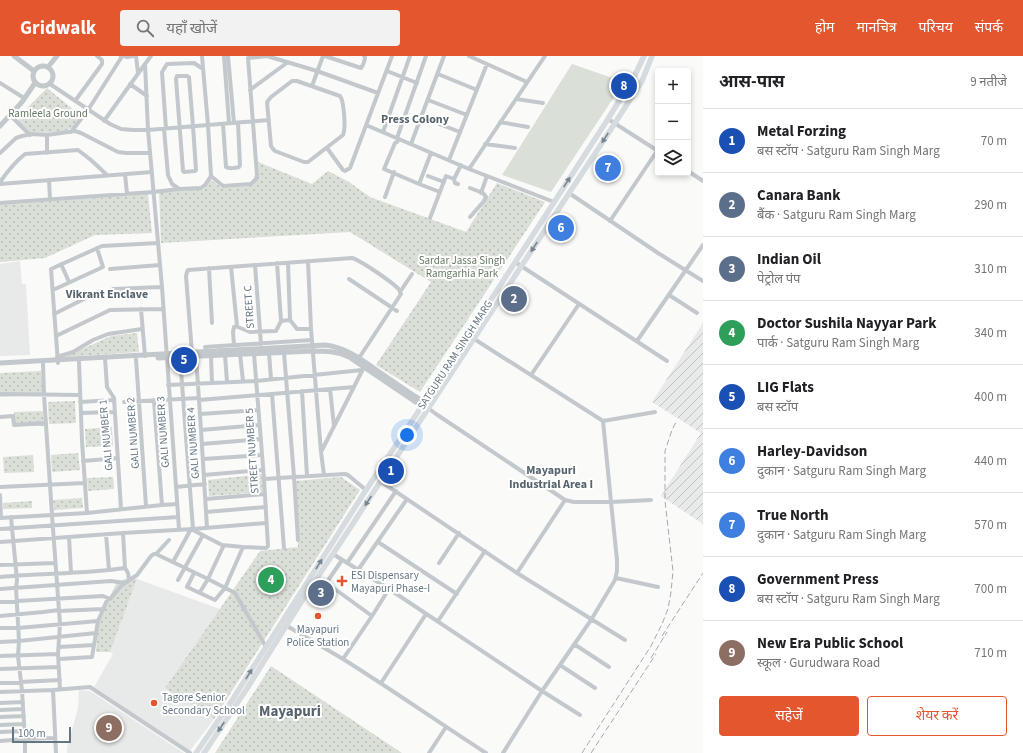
<!DOCTYPE html>
<html lang="hi">
<head>
<meta charset="utf-8">
<style>
	:root { --surface:#fff; --page:#f2f2f2; --text:#202124; --muted:#757577; --line:#e0e0e0; --accent:#e4572e }
	body { margin:0; font-family:"Source Sans 3","Noto Sans Devanagari",sans-serif; background:var(--page); color:var(--text) }
	.controls { position:absolute; right:12px; top:12px; display:grid; overflow:hidden; border-radius:4px; box-shadow:0 2px 6px #0003 }
	.controls button { width:36px; height:36px; display:grid; place-items:center; padding:0; border:0; border-bottom:1px solid var(--line); background:var(--surface); color:var(--text); font:20px sans-serif }
	.scale { position:absolute; left:12px; bottom:10px; width:59px; box-sizing:border-box; padding-left:4px; border:2px solid #657683; border-top:0; font-size:11px; line-height:14px; white-space:nowrap; color:#657683; -webkit-text-stroke:3px #fff; paint-order:stroke }
	.you { position:absolute; left:407px; top:379px; width:14px; height:14px; margin:-10px; border:3px solid #fff; border-radius:50%; background:#1a73e8; box-shadow:0 0 0 6px #1a73e833 }
	.badge { display:grid; place-items:center; width:26px; height:26px; border-radius:50%; background:var(--accent); color:#fff; font-size:13px; font-weight:700 }
	.pin { position:absolute; translate:-50% -50%; border:2px solid #fff; box-shadow:0 1px 4px #0006 }
	.list { margin:0; padding:0; list-style:none }
	h2 { display:flex; justify-content:space-between; align-items:center; height:52px; margin:0; padding:0 16px; font-size:17px }
	h2 small { font-size:13px; font-weight:400; color:var(--muted) }
	.list li { display:grid; grid-template-columns:26px 1fr auto; gap:12px; align-items:center; box-sizing:border-box; height:64px; padding:0 16px; border-top:1px solid var(--line) }
	.list b { display:block; font-size:15px; white-space:nowrap }
	.list p { margin:0; font-size:13px; white-space:nowrap; color:var(--muted) }
	.list em { font-size:13px; font-style:normal; color:var(--muted) }
	.actions { display:flex; gap:8px; padding:12px 16px }
	.actions a { flex:1; padding:9px 0; border:1px solid var(--accent); border-radius:4px; text-align:center; font-size:14px; color:var(--accent) }
	.actions .main { background:var(--accent); color:#fff }
	.icon { flex:none; width:22px; height:22px; fill:none; stroke:currentColor; stroke-width:2; stroke-linecap:round; stroke-linejoin:round }
	.map { position:relative; flex:none; width:703px; height:697px; overflow:hidden }
	header { display:flex; align-items:center; gap:24px; box-sizing:border-box; height:56px; padding:0 20px; background:var(--accent); color:#fff }
	header strong { font-size:19px }
	nav { display:flex; gap:22px; margin-inline-start:auto; font-size:14px }
	.search { width:280px; height:36px; background:var(--page); display:flex; align-items:center; gap:10px; box-sizing:border-box; padding:0 14px; border-radius:4px; color:var(--muted); font-size:15px }
	main { display:flex }
	aside { flex:1; background:var(--surface) }
	.map>svg:first-child { display:block }
</style>
</head>
<body>
<header>
<strong>Gridwalk</strong>
<div class="search"><svg class="icon" aria-label="search" viewBox="0 0 24 24"><circle cx="10" cy="10" r="6"/><path d="M15 15l6 6"/></svg>यहाँ खोजें</div>
<nav><a>होम</a><a>मानचित्र</a><a>परिचय</a><a>संपर्क</a></nav>
</header>
<main>
<div class="map">
<svg width="703" height="697" viewBox="0 0 703 697">
	<defs>
		<pattern id="industrial-furrows" width="10" height="10" patternUnits="userSpaceOnUse"><rect width="10" height="10" fill="#e8e9e9"/><path d="M-1 1l2-2M0 10L10 0M9 11l2-2" fill="none" stroke="#c0c1c2"/></pattern>
		<pattern id="park-dots" width="8" height="8" patternUnits="userSpaceOnUse"><rect width="8" height="8" fill="#dadfd7"/><path d="M2 2h.1M6 6h.1" fill="none" stroke="#b4b9b4" stroke-width="1.8" stroke-linecap="round"/></pattern>
	</defs>
	<rect width="100%" height="100%" fill="#fafaf8"/>
	<path fill="#e8e9e9" d="M20 205 22 228H26L30 299 0 300V208Z
		M137 523 220 553 165 632 214 663 190 695 94 631 113 598 110 596Z
		M79 634 90 635 184 697H67V692L78 652Z"/>
	<path fill="url(#industrial-furrows)" d="M703 267V468L661 440 701 377 652 346Z"/>
	<path fill="#dadfd7" d="M572 8 624 26 551 136 502 119Z"/>
	<path fill="url(#park-dots)" d="M47 32 80 59C79 63 78 67 75 70 66 78 39 77 27 76L18 65 30 49Z
		M258 106 312 128 328 115 349 126 370 141 466 176 497 127 545 146 420 336 376 309 431 226 350 176 161 187 159 136 204 133 210 123 222 132 251 130 259 118Z
		M148 138 152 177 95 179 45 202 0 206V149Z
		M137 277 139 296 65 301 111 280Z
		M41 315 43 339 0 341V317Z
		M75 345 76 367 49 368 48 346Z
		M43 355 44 370H15L14 356Z
		M112 371 113 390 86 391 85 373Z
		M78 397 80 414 52 416 51 399Z
		M33 399 34 416 4 417 3 401Z
		M262 418 263 436 209 440 208 424Z
		M113 421 114 433 88 435 87 422Z
		M341 421 360 434 214 663 165 632 260 495 298 491 295 425Z
		M82 442 83 452 54 454 53 444Z
		M32 445V452L3 453V447Z
		M125 523H137L110 596H96L98 564 117 526Z
		M271 610 402 697H215Z"/>
	<g fill="none" stroke-linecap="round" stroke-linejoin="round">
		<path stroke="#c3c8cc" stroke-width="4" d="M124 0 127 1 133 0
			M136 0 138 17
			M151 0 145 8 148 74 162 231 179 473
			M202 0 208 69 211 120 223 130 251 128 256 123 257 119 248 2 267 0 317 15 378 37
			M224 0 229 67
			M228 0 234 67
			M325 0 361 12C363 10 365 4 365 1L364 0
			M469 0 527 26
			M387 15 417 27
			M438 18 477 34
			M177 20H187L189 21 193 70 196 114 195 115 184 116 183 115 176 23Z
			M292 25H297L340 40C344 45 346 72 343 79L308 106H304L275 95 273 93 271 90 267 46 271 41Z
			M0 27 24 42
			M50 28 110 68 121 73 133 74H148L269 64
			M130 28 147 40
			M312 30 323 0
			M250 34 288 6
			M516 43 543 47
			M428 44 467 59
			M75 45 102 8V4L97 0
			M10 59 30 79
			M421 61 460 76
			M608 63 658 95
			M104 65 145 8
			M500 66 528 71
			M223 68 226 111C229 113 236 112 239 111L240 109 238 67
			M366 69 469 113 554 146
			M164 73 168 119 172 128 178 132
			M166 73 162 16 167 8 194 7 203 13
			M71 76 88 54 121 2V0
			M383 76 410 0
			M47 79V97
			M397 82 426 0
			M399 83 397 86 395 87 384 113 419 128 431 97
			M411 88 444 0
			M485 88 515 92
			M327 92 343 114 345 115 350 112 392 0
			M0 97 16 82 22 80 32 78 47 79 75 75 81 77 118 96 126 97H150
			M449 104 487 8
			M469 113 545 0
			M688 115 703 125
			M125 118 127 138
			M428 120 444 126
			M49 124 50 143
			M0 126C7 116 15 106 25 98L78 94 91 104 107 119
			M0 128 152 116
			M419 128 440 136
			M458 128 455 127 454 123 461 109
			M481 137 487 120
			M569 137 658 197 703 225
			M385 141 394 116
			M0 147 153 136 179 133 201 132 205 129 211 120
			M470 161 484 145 486 141 483 137 470 132
			M430 162 446 120 454 123
			M610 165 657 95
			M308 205 311 273 321 396
			M515 206 667 305
			M277 207 281 265 289 264 290 263 288 207
			M61 208 69 226
			M255 209 261 288
			M231 211 237 270
			M209 212 212 267
			M110 213 160 209
			M349 223 397 255
			M113 233 162 231
			M53 234 103 211 97 192
			M400 236 412 218
			M669 239 697 257
			M141 253 145 300
			M54 258 100 235
			M290 264 297 273H311
			M237 270 238 271 250 276 276 275 281 265
			M468 279 603 365 655 356
			M56 280 110 254 163 253
			M637 285 703 189
			M234 289 233 276 234 271 237 270
			M220 290 312 284
			M205 291 220 290V291
			M192 297 186 220 187 216 188 214 352 202C360 204 397 229 400 235 400 236 400 237 401 238L359 302
			M269 297 271 323
			M240 298 243 325
			M225 299 227 326
			M196 300 201 374 207 472
			M211 300 212 327
			M57 301 73 296 93 284 108 278 142 273
			M180 301 193 473
			M105 302 107 331 114 342 121 453
			M136 303 139 346 146 450
			M79 306 82 385 87 457
			M58 307 51 213 102 190 158 187
			M43 308 44 339 52 459 60 568 58 598 60 633
			M531 319 579 248
			M168 329 256 325 362 314
			M330 333 334 370
			M302 335 307 420
			M0 338 80 339
			M272 338 284 492
			M199 344 354 331
			M154 345 162 449
			M80 346 114 344
			M124 346 199 342
			M428 352 436 358 565 444 574 446H611L617 504V515L615 524 591 564 542 635 503 697
			M81 357 115 356
			M200 358 258 354
			M0 361 13 360 14 369 46 367
			M603 365 611 446 651 444
			M201 374 259 369
			M202 388 261 383
			M203 403 262 399
			M83 405 118 402
			M204 419 263 414
			M324 419 321 396 363 313
			M264 423 294 421 284 297
			M380 425 517 517 625 584
			M0 431 85 427
			M176 431 205 428
			M0 439 1 462
			M206 443 265 438
			M206 456 266 451
			M11 461 17 524 16 532 19 585 18 600 22 635 25 683V697
			M0 462 87 457 162 449 177 448
			M0 473 178 461
			M106 478 109 514
			M69 481 71 517
			M298 484 294 421 345 418 348 419 366 434
			M0 486 123 477 193 473 266 467
			M378 486 457 538
			M222 489 243 491
			M156 498 169 484
			M342 504 327 526 328 528 372 560
			M173 506 191 473 222 489 223 491 208 523 235 537 266 591
			M347 507 396 435
			M439 507 459 477
			M0 509 55 507
			M125 512 128 517 129 524
			M358 514 407 443
			M194 517 187 531 215 544 225 532 243 491 266 492 268 490 264 423 254 298
			M517 517 565 444
			M0 521C42 517 84 518 125 512L123 477
			M616 522 658 531
			M178 524 203 479
			M0 533 111 525 125 527
			M389 533 542 635 580 659
			M0 546 103 540 110 543 122 529 137 519 151 500 154 498H156L208 523 200 536
			M59 555 103 553
			M0 560 43 556 59 554
			M438 565 485 495
			M287 570 343 603 372 560 389 533 333 498
			M0 572H18L98 565
			M0 586 19 585 96 577
			M574 588 609 611
			M59 591 94 589
			M0 600 58 598
			M59 603 92 601 98 565 108 542
			M343 603C391 633 438 666 486 697
			M560 609 595 632
			M0 613 59 611
			M0 627 60 624
			M381 627 426 558
			M53 634 56 697
			M0 636 53 634 90 631 190 697
			M0 647 23 646
			M0 654 23 653
			M0 661 24 660
			M0 669 24 668
			M0 676 25 675
			M0 685 25 683 55 682
			M429 697 446 671"/>
		<path stroke="#c3c8cc" stroke-width="5" d="M14 0 34 15
			M33 20a10 10 0 1 1 20 0a10 10 0 1 1-20 0Z
			M48 11 57 0
			M0 70 22 46 35 27
			M158 302 313 295C326 295 337 295 349 301L414 345 425 351
			M0 307 325 289C344 291 360 302 375 313 393 325 410 338 428 348"/>
		<path stroke="#d6dbdf" stroke-width="5.5" d="M196 697 231 646 366 434 422 350 608 63 635 19 644 0
			M204 697 246 634 303 543 333 498 615 67 642 25 652 0"/>
		<path stroke="#a2aab0" stroke-width="1" stroke-dasharray="6 3" stroke-linecap="butt" d="M662 580 703 517
			M651 602 667 576
			M582 697 651 590 662 568 668 553 671 536 673 515 665 445V395L672 374 677 364
			M591 697 656 598"/>
	</g>
	<defs><path id="oneway-solid" d="M-6-.8H1V-3.2L6.5 0L1 3.2V.8H-6Z"/></defs>
	<g fill="#768591">
		<use href="#oneway-solid" transform="translate(605 82) rotate(123)"/>
		<use href="#oneway-solid" transform="translate(567 126) rotate(-57)"/>
		<use href="#oneway-solid" transform="translate(534 191) rotate(123)"/>
		<use href="#oneway-solid" transform="translate(368 445) rotate(123)"/>
		<use href="#oneway-solid" transform="translate(319 508) rotate(-58)"/>
		<use href="#oneway-solid" transform="translate(249 618) rotate(-58)"/>
		<use href="#oneway-solid" transform="translate(221 671) rotate(124)"/>
	</g>
	<g fill="#e4572e" stroke="#fff" stroke-width="1.5">
		<path d="M340 519h4v4h4v4h-4v4h-4v-4h-4v-4h4z"/>
		<circle cx="318" cy="560" r="4"/>
		<circle cx="154" cy="647" r="4"/>
	</g>
	<g text-anchor="middle" dominant-baseline="central" stroke-width="4" stroke-linejoin="round" paint-order="stroke">
		<g font-size="11" fill="#687a64" stroke="#fff">
			<text x="48" y="57">Ramleela Ground</text>
			<text x="462" y="204">Sardar Jassa Singh<tspan x="462" dy="13">Ramgarhia Park</tspan></text>
		</g>
		<g font-size="11" fill="#657683" stroke="#fff">
			<text transform="translate(249 251) rotate(-94)">STREET C</text>
			<text transform="translate(455 299) rotate(-57)">SATGURU RAM SINGH MARG</text>
			<text transform="translate(163 376) rotate(-94)">GALI NUMBER 3</text>
			<text transform="translate(133 377) rotate(-94)">GALI NUMBER 2</text>
			<text transform="translate(106 379) rotate(-95)">GALI NUMBER 1</text>
			<text transform="translate(193 387) rotate(-94)">GALI NUMBER 4</text>
			<text transform="translate(252 395) rotate(-94)">STREET NUMBER 5</text>
		</g>
		<g font-size="11" fill="#657683" stroke="#fff" text-anchor="start">
			<text x="351" y="519">ESI Dispensary<tspan x="351" dy="13">Mayapuri Phase-I</tspan></text>
			<text x="318" y="573" text-anchor="middle">Mayapuri<tspan x="318" dy="13">Police Station</tspan></text>
			<text x="162" y="641">Tagore Senior<tspan x="162" dy="13">Secondary School</tspan></text>
		</g>
		<g font-size="12" font-weight="bold" fill="#57646e" stroke="#fff">
			<text x="415" y="63">Press Colony</text>
			<text x="107" y="238">Vikrant Enclave</text>
			<text x="551" y="414">Mayapuri<tspan x="551" dy="14">Industrial Area I</tspan></text>
		</g>
		<g font-size="15" font-weight="bold" fill="#57646e" stroke="#fff">
			<text x="290" y="655">Mayapuri</text>
		</g>
	</g>
</svg>
<div class="controls">
<button>+</button>
<button>−</button>
<button><svg class="icon" aria-label="layers" viewBox="0 0 24 24"><path d="M12 4l9 5-9 5-9-5zM3 14l9 5 9-5"/></svg></button>
</div>
<div class="scale">100 m</div>
<div class="you"></div>
<div class="pin badge" style="left:391px;top:415px;background:#1a4fb4">1</div>
<div class="pin badge" style="left:514px;top:243px;background:#5c6f8a">2</div>
<div class="pin badge" style="left:321px;top:537px;background:#5c6f8a">3</div>
<div class="pin badge" style="left:271px;top:524px;background:#2e9e5b">4</div>
<div class="pin badge" style="left:184px;top:304px;background:#1a4fb4">5</div>
<div class="pin badge" style="left:561px;top:172px;background:#3f7fe0">6</div>
<div class="pin badge" style="left:608px;top:112px;background:#3f7fe0">7</div>
<div class="pin badge" style="left:624px;top:30px;background:#1a4fb4">8</div>
<div class="pin badge" style="left:109px;top:672px;background:#8d6e63">9</div>
</div>
<aside>
<h2>आस-पास<small>9 नतीजे</small></h2>
<ul class="list">
<li><span class="badge" style="background:#1a4fb4">1</span><div><b>Metal Forzing</b><p>बस स्टॉप · Satguru Ram Singh Marg</p></div><em>70 m</em></li>
<li><span class="badge" style="background:#5c6f8a">2</span><div><b>Canara Bank</b><p>बैंक · Satguru Ram Singh Marg</p></div><em>290 m</em></li>
<li><span class="badge" style="background:#5c6f8a">3</span><div><b>Indian Oil</b><p>पेट्रोल पंप</p></div><em>310 m</em></li>
<li><span class="badge" style="background:#2e9e5b">4</span><div><b>Doctor Sushila Nayyar Park</b><p>पार्क · Satguru Ram Singh Marg</p></div><em>340 m</em></li>
<li><span class="badge" style="background:#1a4fb4">5</span><div><b>LIG Flats</b><p>बस स्टॉप</p></div><em>400 m</em></li>
<li><span class="badge" style="background:#3f7fe0">6</span><div><b>Harley-Davidson</b><p>दुकान · Satguru Ram Singh Marg</p></div><em>440 m</em></li>
<li><span class="badge" style="background:#3f7fe0">7</span><div><b>True North</b><p>दुकान · Satguru Ram Singh Marg</p></div><em>570 m</em></li>
<li><span class="badge" style="background:#1a4fb4">8</span><div><b>Government Press</b><p>बस स्टॉप · Satguru Ram Singh Marg</p></div><em>700 m</em></li>
<li><span class="badge" style="background:#8d6e63">9</span><div><b>New Era Public School</b><p>स्कूल · Gurudwara Road</p></div><em>710 m</em></li>
</ul>
<div class="actions"><a class="main">सहेजें</a><a>शेयर करें</a></div>
</aside>
</main>
</body>
</html>
